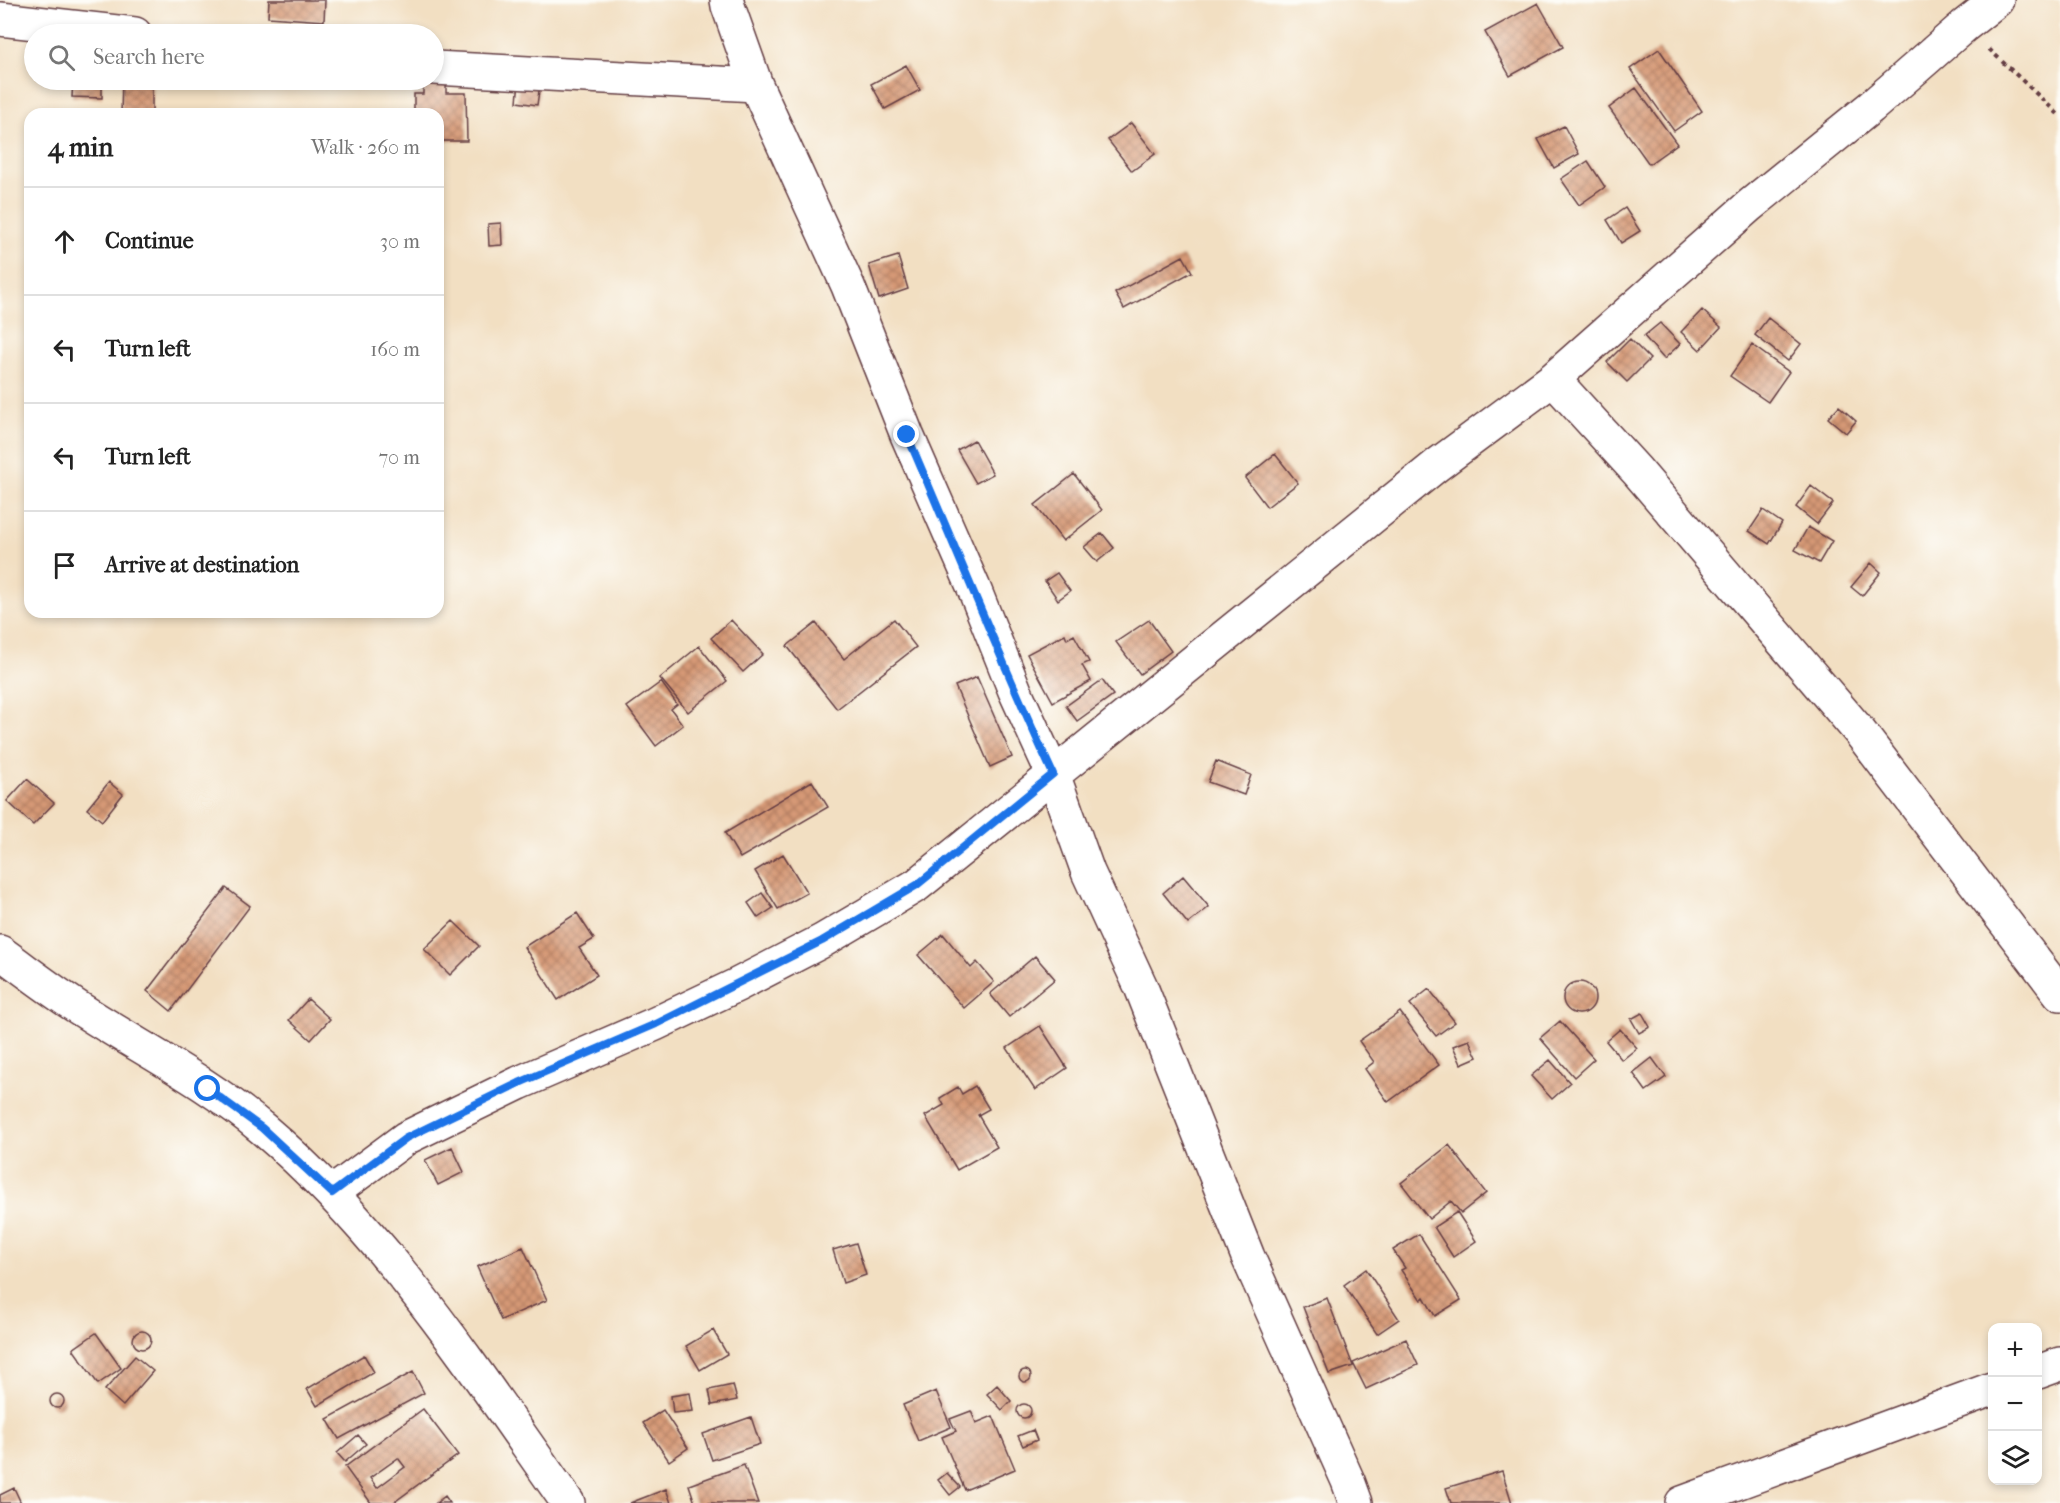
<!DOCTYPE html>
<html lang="en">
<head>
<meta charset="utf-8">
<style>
	:root { --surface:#fff; --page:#f2f2f2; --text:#222; --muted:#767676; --line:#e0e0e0 }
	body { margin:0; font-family:"IM FELL French Canon",serif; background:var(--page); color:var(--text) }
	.controls { position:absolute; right:18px; bottom:18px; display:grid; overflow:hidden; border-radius:12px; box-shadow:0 3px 9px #0003 }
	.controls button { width:54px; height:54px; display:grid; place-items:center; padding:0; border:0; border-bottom:2px solid var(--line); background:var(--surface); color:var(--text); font:30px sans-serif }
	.stop { position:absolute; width:18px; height:18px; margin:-14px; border:4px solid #1a73e8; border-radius:50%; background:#fff }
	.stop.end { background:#1a73e8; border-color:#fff; box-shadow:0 2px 6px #0008 }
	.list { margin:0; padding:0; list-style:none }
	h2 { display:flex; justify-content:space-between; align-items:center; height:78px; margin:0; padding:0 24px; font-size:26px }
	h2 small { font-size:20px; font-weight:400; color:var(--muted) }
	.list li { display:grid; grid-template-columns:39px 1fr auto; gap:18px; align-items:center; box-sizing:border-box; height:108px; padding:0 24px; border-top:2px solid var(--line) }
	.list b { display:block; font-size:22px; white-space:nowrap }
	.list em { font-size:20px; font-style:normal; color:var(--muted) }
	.icon { flex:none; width:33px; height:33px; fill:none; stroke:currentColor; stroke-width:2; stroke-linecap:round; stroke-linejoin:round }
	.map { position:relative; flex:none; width:2060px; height:1503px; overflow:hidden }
	.search { position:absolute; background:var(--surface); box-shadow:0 3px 9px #0003; left:24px; top:24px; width:420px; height:66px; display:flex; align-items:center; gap:15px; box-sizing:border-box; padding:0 21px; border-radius:33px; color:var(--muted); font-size:22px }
	.panel { position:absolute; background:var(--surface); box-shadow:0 3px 9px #0003; left:24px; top:108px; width:420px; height:510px; border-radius:18px }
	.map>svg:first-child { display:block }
</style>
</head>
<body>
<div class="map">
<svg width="2060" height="1503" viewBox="0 0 2060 1503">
	<defs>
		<pattern id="building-cross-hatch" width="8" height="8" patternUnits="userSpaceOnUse" patternTransform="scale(1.5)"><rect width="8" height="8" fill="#d69976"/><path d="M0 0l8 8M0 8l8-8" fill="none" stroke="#b07c61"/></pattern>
	</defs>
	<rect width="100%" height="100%" fill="#fdfcf7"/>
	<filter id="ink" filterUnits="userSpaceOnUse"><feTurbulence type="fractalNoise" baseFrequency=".0167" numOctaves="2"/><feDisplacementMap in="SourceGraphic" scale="12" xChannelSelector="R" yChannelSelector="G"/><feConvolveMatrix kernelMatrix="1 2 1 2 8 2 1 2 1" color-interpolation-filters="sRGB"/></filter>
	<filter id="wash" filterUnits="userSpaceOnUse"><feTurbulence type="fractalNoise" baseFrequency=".008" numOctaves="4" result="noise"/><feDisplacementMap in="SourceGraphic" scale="24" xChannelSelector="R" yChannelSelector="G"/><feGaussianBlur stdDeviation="1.35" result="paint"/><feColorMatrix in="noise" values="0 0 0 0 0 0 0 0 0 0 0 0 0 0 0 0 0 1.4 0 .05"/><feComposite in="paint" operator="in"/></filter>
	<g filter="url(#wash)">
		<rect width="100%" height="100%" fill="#f2dfc2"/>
		<g id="blocks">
			<path fill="url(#building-cross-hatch)" fill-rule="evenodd" d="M269 0H325L324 21 268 17Z
				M1538 3 1563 47 1510 76 1485 32Z
				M1659 49 1702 111 1674 131 1630 69Z
				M906 65 920 90 885 109 871 84Z
				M446 78V93H466L467 141H438V114H414V94H423V80Z
				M73 80H102V98L72 97Z
				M122 80H152V114H121Z
				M519 81 540 84 537 105 517 102Z
				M1636 88 1677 144 1649 164 1609 108Z
				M1131 123 1155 154 1132 171 1108 140Z
				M1564 126 1579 154 1554 168 1538 139Z
				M1588 161 1605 187 1579 205 1561 179Z
				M1625 208 1640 231 1621 243 1607 220Z
				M501 223 502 245 489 246 488 224Z
				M898 256 908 289 879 299 869 265Z
				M1183 256 1192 272 1124 309 1115 293Z
				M1702 310 1721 327 1700 350 1681 332Z
				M1768 318 1801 344 1788 361 1755 335Z
				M1660 323 1680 344 1664 359 1644 336Z
				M1630 339 1650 359 1627 382 1607 362Z
				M1752 345 1789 372 1768 402 1730 376Z
				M1839 406 1856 421 1846 433 1828 418Z
				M974 440 993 474 976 483 957 450Z
				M1275 454 1298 483 1267 507 1245 478Z
				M1074 474 1102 510 1063 541 1035 505Z
				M1811 486 1833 503 1817 524 1796 507Z
				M1763 510 1782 523 1769 544 1749 531Z
				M1808 527 1832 541 1819 563 1795 550Z
				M1102 533 1114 548 1097 562 1084 547Z
				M1871 563 1881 572 1862 596 1851 587Z
				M1057 573 1070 591 1058 600 1045 581Z
				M894 619 916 647 837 709 787 646 816 623 844 659Z
				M731 620 763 654 743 672 711 638Z
				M1149 620 1171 651 1140 674 1116 642Z
				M1065 634 1067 639 1074 635 1089 662 1082 665 1091 681 1053 702 1027 654Z
				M699 646 727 681 688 712 660 678Z
				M977 677 1012 757 990 767 955 686Z
				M1102 680 1113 695 1077 721 1066 706Z
				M661 682 677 704 671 709 683 725 656 746 627 707Z
				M1216 761 1251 775 1244 795 1208 782Z
				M27 779 54 803 33 825 7 801Z
				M812 781 828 807 740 858 725 833Z
				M109 782 123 794 102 821 87 809Z
				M783 854 807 893 778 909 755 871Z
				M1183 876 1209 907 1188 924 1163 893Z
				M226 888 250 906 171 1011 147 991Z
				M762 893 773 908 758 918 748 903Z
				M577 913 594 939 579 948 597 975 558 1000 524 947Z
				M453 921 479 946 450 975 424 949Z
				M943 934 971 968 977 962 994 982 964 1008 918 955Z
				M1035 956 1055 979 1009 1017 990 994Z
				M1563 998a16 16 0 1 1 32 0a16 16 0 1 1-32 0Z
				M1429 989 1455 1022 1436 1036 1410 1004Z
				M308 999 330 1019 311 1040 289 1020Z
				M1400 1012 1439 1065 1388 1102 1365 1069 1374 1062 1359 1041Z
				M1642 1013 1650 1027 1639 1033 1631 1019Z
				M1560 1021 1594 1059 1574 1077 1540 1038Z
				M1040 1026 1067 1068 1035 1090 1007 1048Z
				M1620 1029 1637 1048 1622 1060 1606 1041Z
				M1469 1040 1477 1057 1461 1064 1453 1046Z
				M1652 1058 1666 1077 1646 1091 1633 1073Z
				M1550 1060 1570 1083 1552 1099 1531 1076Z
				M975 1086 989 1109 978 1115 997 1147 957 1170 925 1116 944 1105 940 1098 958 1087 962 1094Z
				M1449 1145 1486 1193 1461 1213 1451 1201 1429 1219 1401 1183Z
				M452 1147 464 1172 438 1185 425 1160Z
				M1457 1212 1476 1241 1453 1257 1434 1227Z
				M1419 1234 1461 1300 1435 1316 1424 1297 1421 1300 1401 1270 1405 1268 1393 1250Z
				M856 1243 866 1275 843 1283 833 1250Z
				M523 1247 547 1300 501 1320 477 1267Z
				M1366 1269 1399 1319 1377 1334 1344 1285Z
				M1327 1298 1353 1366 1329 1374 1303 1307Z
				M713 1330 727 1354 700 1370 686 1346Z
				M133 1340a9 9 0 1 1 18 0a9 9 0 1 1-18 0Z
				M96 1333 121 1368 98 1384 73 1349Z
				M1406 1339 1418 1365 1366 1389 1353 1363Z
				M364 1355 374 1372 317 1406 307 1389Z
				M135 1356 153 1371 123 1406 105 1390Z
				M1019 1376a6 6 0 1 1 12 0a6 6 0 1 1-12 0Z
				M413 1372 424 1393 339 1439 327 1419Z
				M733 1385 737 1400 712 1405 709 1390Z
				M997 1385 1011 1401 1002 1410 987 1394Z
				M936 1391 951 1427 918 1441 903 1405Z
				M690 1393 693 1411 673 1413 671 1396Z
				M50 1401a7 7 0 1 1 14 0a7 7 0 1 1-14 0Z
				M1017 1411a7 7 0 1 1 14 0a7 7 0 1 1-14 0Z
				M423 1409 458 1455 393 1503H371L345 1467ZM398 1458 405 1467 377 1488 370 1478Z
				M663 1410 688 1448 669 1461 643 1423Z
				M971 1411 976 1423 993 1416 1015 1469 965 1490 942 1437 956 1431 950 1419Z
				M751 1417 760 1444 712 1460 703 1434Z
				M1033 1430 1037 1440 1023 1446 1018 1436Z
				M358 1435 366 1444 345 1462 337 1453Z
				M744 1465 758 1503H695L689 1485Z
				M1502 1471 1512 1503H1451L1446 1488Z
				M947 1473 960 1487 950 1495 938 1480Z
				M14 1488 21 1503H0V1495Z
				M666 1489 671 1503H630Z
				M445 1496 450 1503H436Z"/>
		</g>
	</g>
	<g filter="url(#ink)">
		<use href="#blocks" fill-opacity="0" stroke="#633c42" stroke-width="1.5"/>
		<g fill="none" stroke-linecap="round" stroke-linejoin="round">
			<defs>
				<path id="minor" d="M727 0 728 6 756 85 848 286 907 435 973 586 1015 691 1053 774 1088 872 1141 987 1248 1257 1348 1481 1356 1503
					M0 19 135 34
					M434 68 756 85
					M1553 379 1637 471 1859 731 2060 994
					M0 952C28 972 56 994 85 1012 144 1050 209 1083 263 1129 387 1234 475 1372 568 1503
					M332 1193 406 1138 519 1083 655 1024 737 985 822 941 917 885 1437 465 1553 379 1749 206 1871 107 1964 26 1997 0
					M2038 1372 2060 1364
					M1682 1503 1992 1389"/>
			</defs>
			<use href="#minor" stroke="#633c42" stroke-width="36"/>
			<path stroke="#633c42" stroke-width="4" stroke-dasharray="4.5 4.5" stroke-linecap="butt" d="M1989 49 2060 116"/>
			<use href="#minor" stroke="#fff" stroke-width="33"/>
		</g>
	</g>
	<g fill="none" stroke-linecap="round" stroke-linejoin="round" filter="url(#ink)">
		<path stroke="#1a73e8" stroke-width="8" d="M208 1089 262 1128 332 1193 406 1138 519 1083 656 1024 822 941 917 885 1053 774C1001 662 956 548 907 435"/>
	</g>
</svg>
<div class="controls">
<button>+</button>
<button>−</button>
<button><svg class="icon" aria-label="layers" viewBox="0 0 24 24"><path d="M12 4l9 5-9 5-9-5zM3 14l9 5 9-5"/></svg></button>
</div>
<div class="stop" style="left:208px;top:1089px"></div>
<div class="stop end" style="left:907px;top:435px"></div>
<div class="search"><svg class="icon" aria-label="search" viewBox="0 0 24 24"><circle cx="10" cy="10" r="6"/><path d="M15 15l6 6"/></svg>Search here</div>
<section class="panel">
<h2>4 min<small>Walk · 260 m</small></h2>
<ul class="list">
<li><svg class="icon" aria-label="ahead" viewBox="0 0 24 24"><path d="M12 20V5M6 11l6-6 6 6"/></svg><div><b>Continue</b></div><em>30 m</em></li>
<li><svg class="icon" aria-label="left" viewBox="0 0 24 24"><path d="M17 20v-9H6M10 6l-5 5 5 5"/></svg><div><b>Turn left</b></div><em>160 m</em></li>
<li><svg class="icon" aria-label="left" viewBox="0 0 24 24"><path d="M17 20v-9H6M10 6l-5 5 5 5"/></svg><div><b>Turn left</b></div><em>70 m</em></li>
<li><svg class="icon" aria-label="arrive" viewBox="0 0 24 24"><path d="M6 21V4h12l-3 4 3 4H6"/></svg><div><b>Arrive at destination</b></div></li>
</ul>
</section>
</div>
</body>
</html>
